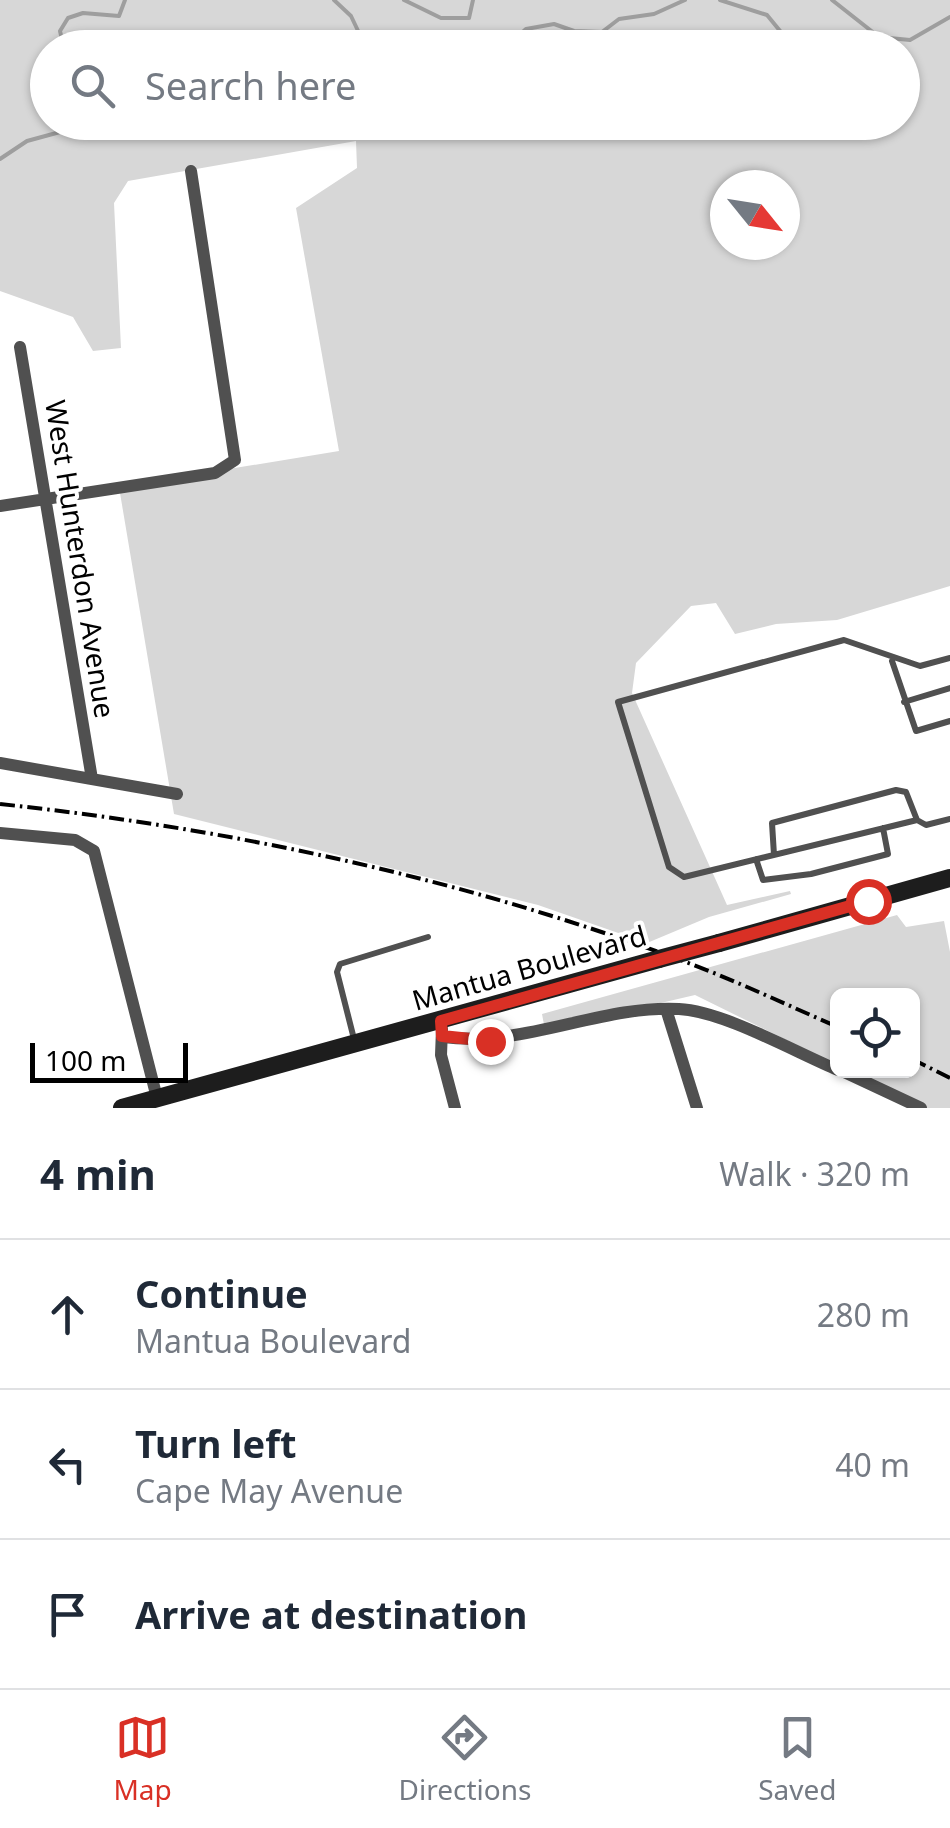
<!DOCTYPE html>
<html lang="en">
<head>
<meta charset="utf-8">
<style>
	:root { --surface:#fff; --page:#f6f6f7; --text:#1f2937; --muted:#747a83; --line:#e0e1e3; --accent:#d93025 }
	body { margin:0; font-family:"Noto Sans",sans-serif; background:var(--page); color:var(--text) }
	.controls { position:absolute; right:30px; bottom:30px; display:grid; overflow:hidden; border-radius:15px; box-shadow:0 2px 8px #0004 }
	.controls button { width:90px; height:90px; display:grid; place-items:center; padding:0; border:0; border-bottom:2px solid var(--line); background:var(--surface); color:var(--text); font:50px sans-serif }
	.compass { position:absolute; left:710px; top:170px; width:90px; height:90px; border-radius:50%; background:var(--surface); box-shadow:0 2px 8px #0004; rotate:120deg }
	.scale { position:absolute; left:30px; bottom:25px; width:158px; box-sizing:border-box; padding-left:10px; border:5px solid #000; border-top:0; font-size:28px; line-height:35px; white-space:nowrap; color:#000; -webkit-text-stroke:8px #fff; paint-order:stroke }
	.stop { position:absolute; width:30px; height:30px; margin:-22px; border:8px solid #d93025; border-radius:50%; background:#fff }
	.stop.end { background:#d93025; border-color:#fff; box-shadow:0 2px 10px #0008 }
	.list { margin:0; padding:0; list-style:none }
	h2 { display:flex; justify-content:space-between; align-items:center; height:130px; margin:0; padding:0 40px; font-size:42px }
	h2 small { font-size:32px; font-weight:400; color:var(--muted) }
	.list li { display:grid; grid-template-columns:65px 1fr auto; gap:30px; align-items:center; box-sizing:border-box; height:150px; padding:0 40px; border-top:2px solid var(--line) }
	.list b { display:block; font-size:38px; white-space:nowrap }
	.list p { margin:0; font-size:32px; white-space:nowrap; color:var(--muted) }
	.list em { font-size:32px; font-style:normal; color:var(--muted) }
	.icon { flex:none; width:55px; height:55px; fill:none; stroke:currentColor; stroke-width:2; stroke-linecap:round; stroke-linejoin:round }
	.map { position:relative; flex:none; width:950px; height:1108px; overflow:hidden }
	.search { position:absolute; background:var(--surface); box-shadow:0 2px 8px #0004; left:30px; right:30px; top:30px; height:110px; display:flex; align-items:center; gap:25px; box-sizing:border-box; padding:0 35px; border-radius:55px; color:var(--muted); font-size:38px }
	.sheet { height:580px; background:var(--surface) }
	nav { display:flex; justify-content:space-around; align-items:center; box-sizing:border-box; height:140px; border-top:2px solid var(--line); background:var(--surface); font-size:28px; color:var(--muted) }
	nav a { display:grid; justify-items:center; gap:5px }
	nav .on { color:var(--accent) }
	.map>svg:first-child { display:block }
</style>
</head>
<body>
<div class="map">
<svg width="950" height="1108" viewBox="0 0 950 1108">
	<rect width="100%" height="100%" fill="#fff"/>
	<path fill="#d7d7d7" fill-rule="evenodd" d="M0 0H950V586L837 620 776 624 735 634 716 603 691 606 636 663 632 693 727 905 790 891 791 894 709 917 647 943 538 905 174 814 119 487 339 451 296 208 357 168 356 141 128 181 114 203 121 348 93 351 73 317 0 291ZM48 48H902V122H48ZM725 185H785V245H725Z
		M897 915 906 927 944 921 950 952V1108H926L850 1071 912 1070V996H838L837 1065 695 995 545 1030 542 1014Z"/>
	<g fill="none" stroke-linecap="round" stroke-linejoin="round">
		<path stroke="#9e9e9e" stroke-width="4" d="M334 0 351 16 360 35 395 48
			M404 0 441 18H469L473 0
			M720 0 767 15 794 48
			M832 0 879 37 910 40 950 17
			M64 48 60 31 68 18 83 13 119 16 125 0
			M505 48 526 29 554 24 574 31 602 32 619 19 654 14 685 0
			M869 48 879 37
			M0 159 27 141 60 132 67 122"/>
		<path stroke="#505050" stroke-width="6" d="M950 658 920 666 844 640 618 702 669 867 684 877 917 820 926 825 950 819
			M892 661 916 731 950 721
			M904 702 950 688
			M774 855 772 823 896 790 906 792 917 820
			M756 859 763 880 811 874 888 854 883 828
			M354 1039 337 972 340 964 428 937"/>
		<path stroke="#505050" stroke-width="12" d="M20 347 92 779
			M0 506 215 473 235 460 191 171
			M0 763 177 794
			M0 833 75 840 94 851 157 1098
			M666 1009 697 1108
			M442 1029 441 1055 455 1108
			M443 1037C525 1048 599 1005 679 1009 723 1011 795 1052 838 1070
			M840 1070 921 1108"/>
		<path stroke="#1d1d1d" stroke-width="18" d="M719 943 950 878
			M122 1108 659 959"/>
		<path stroke="#000" stroke-width="4" stroke-dasharray="15 5 2.5 5" stroke-linecap="butt" d="M0 804C235 829 470 880 691 964 741 983 789 1006 838 1027
			M912 1059 950 1078"/>
		<path stroke="#1d1d1d" stroke-width="18" d="M659 959 719 943"/>
	</g>
	<g fill="none" stroke-linecap="round" stroke-linejoin="round">
		<path stroke="#d93025" stroke-width="12" d="M490 1041 442 1036 441 1021 868 901"/>
	</g>
	<g text-anchor="middle" dominant-baseline="central" stroke-width="8" stroke-linejoin="round" paint-order="stroke">
		<g font-size="28" fill="#000" stroke="#fff">
			<text transform="translate(81 559) rotate(81)">West Hunterdon Avenue</text>
			<text transform="translate(529 967) rotate(-16)">Mantua Boulevard</text>
		</g>
	</g>
</svg>
<div class="controls">
<button><svg class="icon" aria-label="locate" viewBox="0 0 24 24"><circle cx="12" cy="12" r="6"/><path d="M12 2v4M12 18v4M2 12h4M18 12h4"/></svg></button>
</div>
<svg class="compass" viewBox="-18 -18 36 36"><path d="M0-13l5 13h-10z" fill="#e53935"/><path d="M0 13l5-13h-10z" fill="#747a83"/></svg>
<div class="scale">100 m</div>
<div class="stop" style="left:868px;top:901px"></div>
<div class="stop end" style="left:490px;top:1041px"></div>
<div class="search"><svg class="icon" aria-label="search" viewBox="0 0 24 24"><circle cx="10" cy="10" r="6"/><path d="M15 15l6 6"/></svg>Search here</div>
</div>
<section class="sheet">
<h2>4 min<small>Walk · 320 m</small></h2>
<ul class="list">
<li><svg class="icon" aria-label="ahead" viewBox="0 0 24 24"><path d="M12 20V5M6 11l6-6 6 6"/></svg><div><b>Continue</b><p>Mantua Boulevard</p></div><em>280 m</em></li>
<li><svg class="icon" aria-label="left" viewBox="0 0 24 24"><path d="M17 20v-9H6M10 6l-5 5 5 5"/></svg><div><b>Turn left</b><p>Cape May Avenue</p></div><em>40 m</em></li>
<li><svg class="icon" aria-label="arrive" viewBox="0 0 24 24"><path d="M6 21V4h12l-3 4 3 4H6"/></svg><div><b>Arrive at destination</b></div></li>
</ul>
</section>
<nav>
<a class="on"><svg class="icon" aria-label="map" viewBox="0 0 24 24"><path d="M3 6l6-2 6 2 6-2v14l-6 2-6-2-6 2zM9 4v14M15 6v14"/></svg>Map</a>
<a><svg class="icon" aria-label="directions" viewBox="0 0 24 24"><path d="M12 3l9 9-9 9-9-9zM9 14v-3h6M13 9l2 2-2 2"/></svg>Directions</a>
<a><svg class="icon" aria-label="saved" viewBox="0 0 24 24"><path d="M7 4h10v16l-5-4-5 4z"/></svg>Saved</a>
</nav>
</body>
</html>
